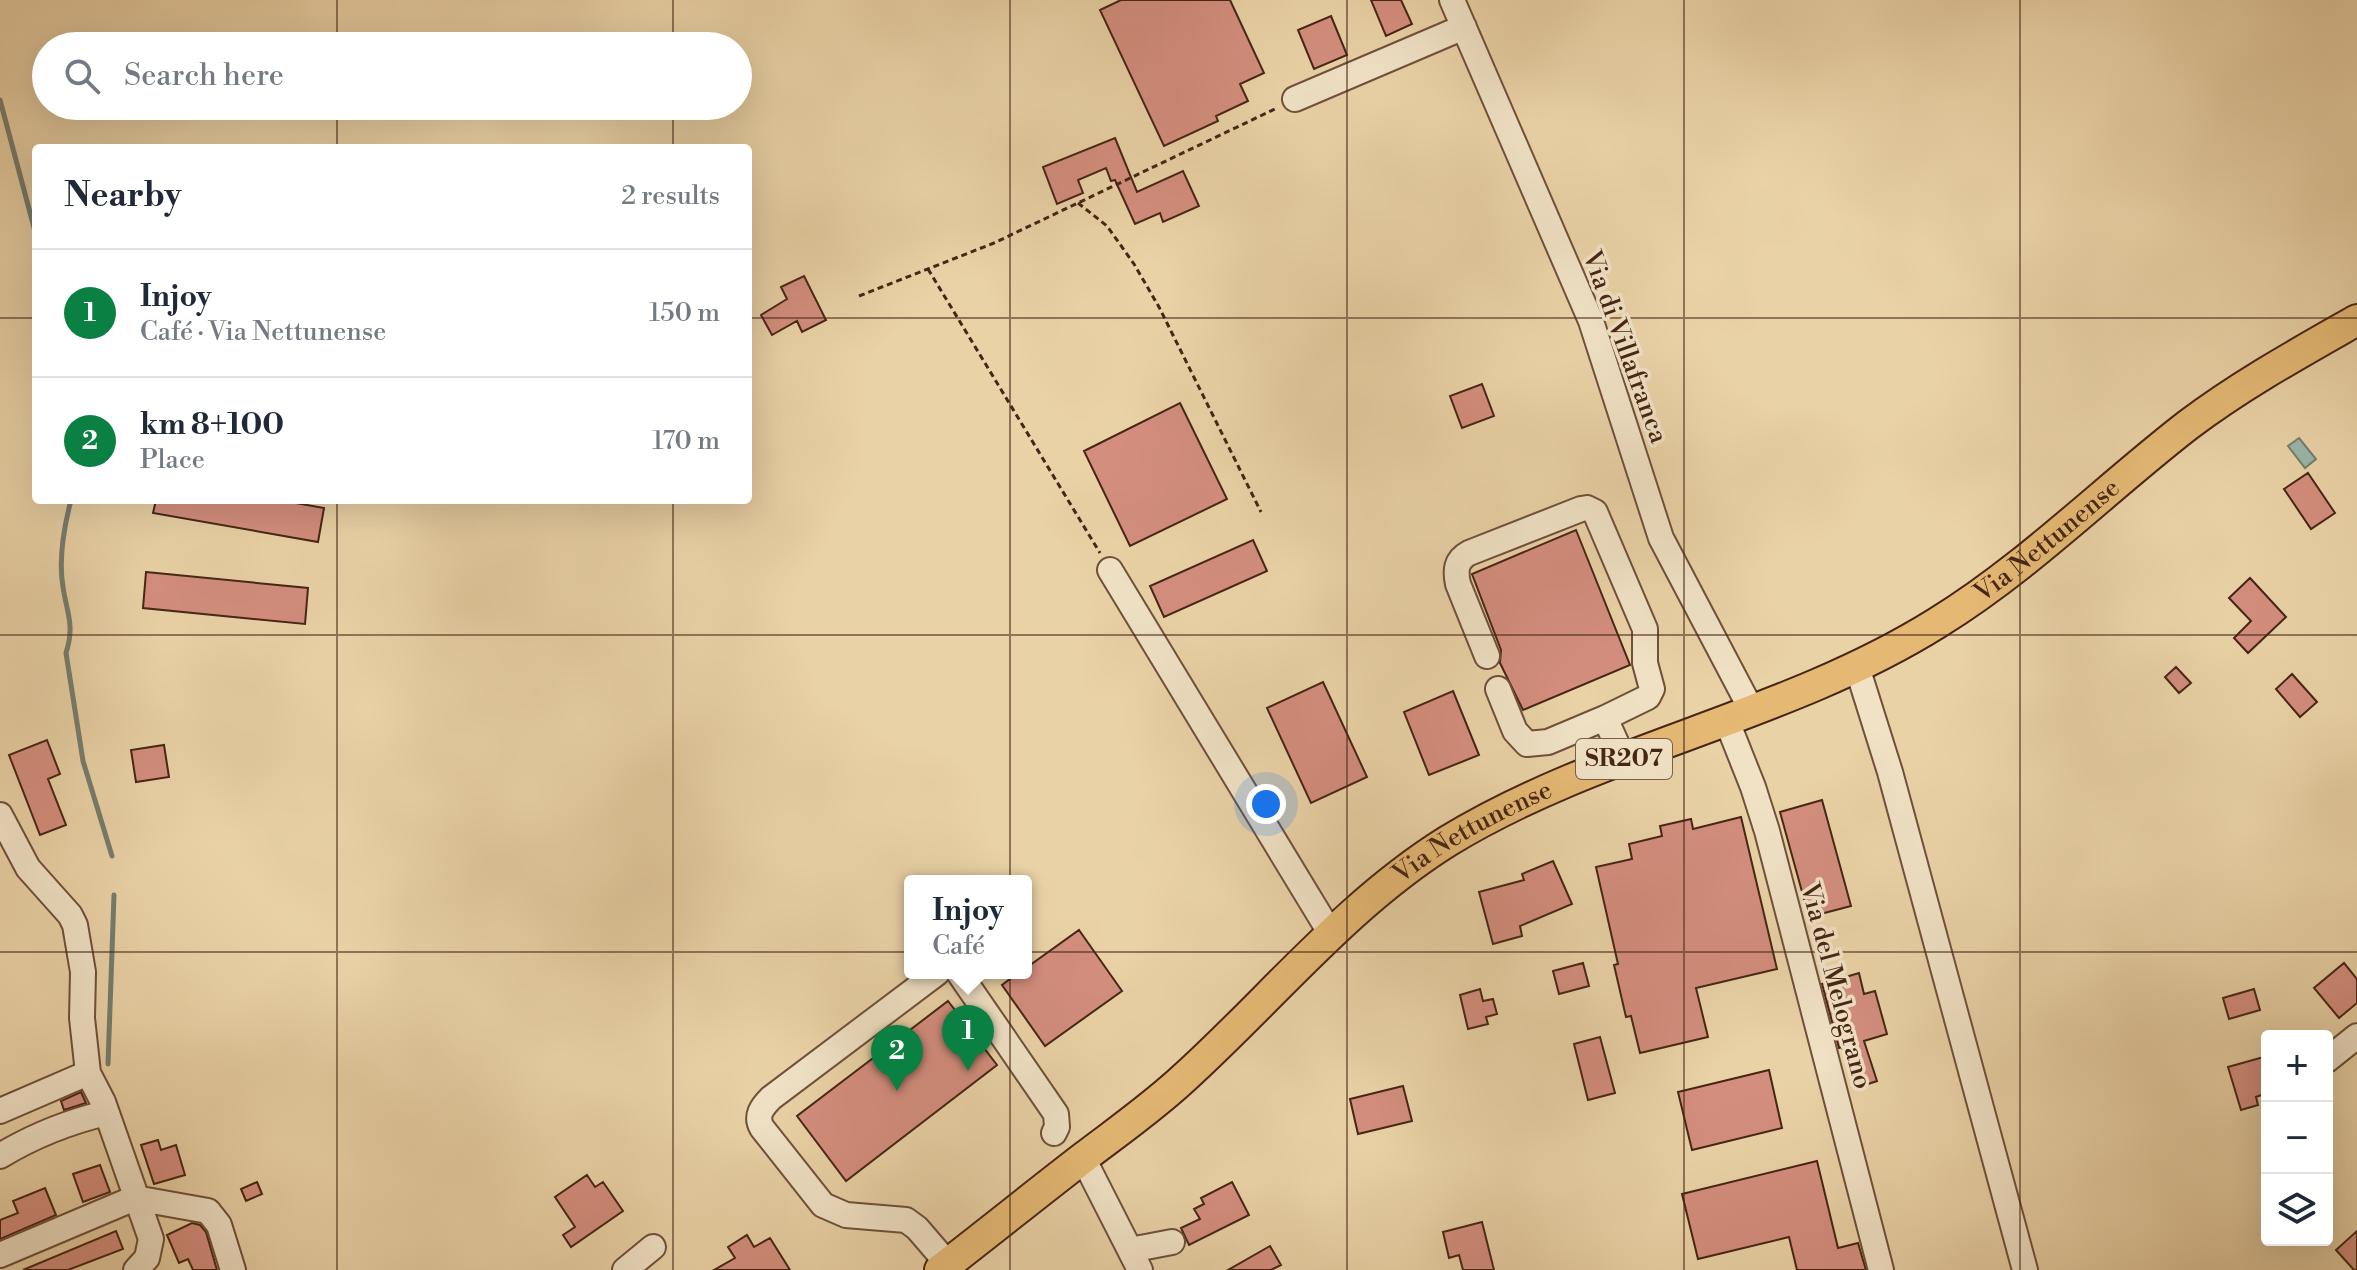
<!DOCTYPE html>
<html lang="en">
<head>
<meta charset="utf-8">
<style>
	:root { --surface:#fff; --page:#f2f2f3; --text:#1f2937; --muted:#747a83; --line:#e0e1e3; --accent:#0b8043 }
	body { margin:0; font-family:"Libre Bodoni",serif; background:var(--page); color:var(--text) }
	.controls { position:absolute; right:24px; bottom:24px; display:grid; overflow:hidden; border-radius:8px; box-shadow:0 8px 32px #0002 }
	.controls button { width:72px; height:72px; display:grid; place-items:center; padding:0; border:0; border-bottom:2px solid var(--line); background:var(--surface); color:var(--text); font:40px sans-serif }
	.you { position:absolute; left:1266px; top:804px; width:28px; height:28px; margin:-20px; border:6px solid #fff; border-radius:50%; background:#1a73e8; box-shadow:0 0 0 12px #1a73e833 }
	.badge { display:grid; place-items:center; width:52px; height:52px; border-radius:50%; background:var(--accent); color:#fff; font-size:26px; font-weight:700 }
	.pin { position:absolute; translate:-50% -66px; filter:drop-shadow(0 2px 4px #0008) }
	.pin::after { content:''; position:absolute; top:42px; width:28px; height:24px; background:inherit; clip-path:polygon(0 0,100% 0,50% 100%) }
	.popup { position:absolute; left:904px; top:875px; width:128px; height:104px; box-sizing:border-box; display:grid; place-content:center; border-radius:8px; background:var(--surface); filter:drop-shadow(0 2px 6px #0005); font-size:26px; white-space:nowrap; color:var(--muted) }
	.popup b { font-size:30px; color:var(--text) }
	.popup::after { content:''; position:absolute; left:50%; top:100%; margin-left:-16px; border:16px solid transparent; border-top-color:var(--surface) }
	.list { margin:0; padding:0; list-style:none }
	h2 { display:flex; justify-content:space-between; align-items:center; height:104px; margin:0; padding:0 32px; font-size:34px }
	h2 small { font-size:26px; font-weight:400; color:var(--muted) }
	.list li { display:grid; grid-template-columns:52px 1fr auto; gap:24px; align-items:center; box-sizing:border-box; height:128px; padding:0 32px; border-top:2px solid var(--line) }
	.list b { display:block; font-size:30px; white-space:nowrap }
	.list p { margin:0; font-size:26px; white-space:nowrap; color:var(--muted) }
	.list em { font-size:26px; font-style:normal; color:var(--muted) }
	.icon { flex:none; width:44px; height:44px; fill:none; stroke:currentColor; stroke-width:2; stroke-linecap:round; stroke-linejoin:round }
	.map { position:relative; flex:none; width:2357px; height:1270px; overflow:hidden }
	.search { position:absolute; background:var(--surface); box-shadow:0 8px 32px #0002; left:32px; top:32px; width:720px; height:88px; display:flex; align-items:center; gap:20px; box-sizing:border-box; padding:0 28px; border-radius:44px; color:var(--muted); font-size:30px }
	.panel { position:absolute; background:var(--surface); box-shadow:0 8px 32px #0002; left:32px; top:144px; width:720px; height:360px; border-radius:8px }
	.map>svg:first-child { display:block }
</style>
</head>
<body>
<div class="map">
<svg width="2357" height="1270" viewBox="0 0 2357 1270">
	<rect width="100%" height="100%" fill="#ead2a7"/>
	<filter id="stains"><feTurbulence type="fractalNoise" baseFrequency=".0025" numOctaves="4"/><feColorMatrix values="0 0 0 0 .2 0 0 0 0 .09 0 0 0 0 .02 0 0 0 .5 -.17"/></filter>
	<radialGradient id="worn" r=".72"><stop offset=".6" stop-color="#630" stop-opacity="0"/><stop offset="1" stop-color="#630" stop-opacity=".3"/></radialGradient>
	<path fill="#98b7ab" stroke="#777d6f" stroke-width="2" d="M2299 438 2316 459 2305 468 2288 446Z"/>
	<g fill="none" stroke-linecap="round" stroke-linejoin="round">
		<path stroke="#777d6f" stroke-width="5" d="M0 100 36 235
			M71 500C64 527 58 558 63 587 67 614 75 625 66 653L83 761 112 856
			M108 1064 114 895"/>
	</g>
	<path fill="#d48e7e" stroke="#462515" stroke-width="2" d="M1121 0H1230L1264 73 1240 84 1248 101 1216 116 1218 121 1164 146 1100 10Z
		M1371 0H1401L1412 24 1386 36Z
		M1331 16 1347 55 1314 69 1298 30Z
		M1115 138 1137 192 1183 171 1199 206 1163 222 1160 213 1135 224 1115 180 1111 181 1106 168 1078 180 1083 193 1057 204 1043 167Z
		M804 276 826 320 802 332 797 321 772 335 761 315 787 299 781 287Z
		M1482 384 1494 416 1462 428 1450 396Z
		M1180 403 1227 499 1130 546 1084 451Z
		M2308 473 2335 513 2311 529 2284 489Z
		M156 500H279L324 508 318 542 153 513Z
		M1576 530 1630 665 1523 710 1500 663 1501 650 1472 574Z
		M1253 540 1267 571 1164 617 1150 586Z
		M146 572 308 588 305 624 143 608Z
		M2250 578 2286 617 2248 653 2234 638 2251 621 2229 598Z
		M2176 667 2191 683 2179 693 2165 677Z
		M2292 674 2317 702 2300 717 2276 689Z
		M1323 682 1367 777 1311 803 1267 708Z
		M1453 691 1479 755 1429 775 1404 712Z
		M47 740 60 774 48 779 66 825 40 835 9 755Z
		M164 745 169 777 136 782 131 750Z
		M1822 800 1851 906 1809 917 1780 812Z
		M1741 817 1777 969 1696 988 1708 1037 1640 1053 1631 1016 1626 1017 1614 965 1618 964 1596 867 1632 859 1629 844 1662 836 1660 826 1691 819 1693 829Z
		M1553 861 1572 904 1520 926 1522 936 1493 944 1479 892 1524 880 1522 874Z
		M1079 930 1122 991 1045 1046 1002 985 1018 973H1026V968Z
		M1583 963 1589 986 1559 994 1553 971Z
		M2344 963 2357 979V1003L2339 1018 2314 988Z
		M1859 973 1864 994 1875 991 1887 1034 1864 1041 1877 1081 1856 1088 1842 1047 1839 1048 1822 984Z
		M1480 989 1483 1001 1493 999 1497 1014 1486 1017 1488 1024 1468 1029 1460 995Z
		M2254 989 2260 1010 2229 1019 2223 998Z
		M948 1001 997 1065 846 1181 797 1116Z
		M1600 1037 1615 1093 1588 1100 1574 1044Z
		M2267 1056V1093L2256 1097 2258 1105 2241 1110 2228 1067Z
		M1769 1070 1782 1128 1692 1150 1678 1092Z
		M1403 1086 1412 1121 1358 1134 1350 1099Z
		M81 1092 86 1103 64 1110 61 1101Z
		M158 1140 161 1150 176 1145 185 1175 154 1184 141 1145Z
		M1817 1161 1838 1248 1858 1243 1866 1270H1797L1789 1237 1698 1259 1682 1194Z
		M100 1165 110 1192 83 1202 73 1174Z
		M587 1175 595 1187 603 1182 623 1211 571 1247 563 1235 575 1227 555 1197Z
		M257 1182 262 1194 246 1201 241 1189Z
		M1232 1182 1249 1215 1189 1245 1181 1228 1200 1219 1194 1209 1204 1204 1201 1198Z
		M45 1188 56 1215 0 1239V1220L18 1213 13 1201Z
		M1482 1222 1494 1270H1463L1459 1255 1449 1258 1443 1232Z
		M192 1223 200 1225 206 1232 217 1270H193L188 1259 179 1263 167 1235Z
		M116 1231 123 1249 68 1270H23Z
		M2357 1231V1270H2354L2336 1250Z
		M747 1235 754 1247 770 1238 790 1270H714L735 1258 728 1247Z
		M1270 1246 1281 1265 1271 1270H1228Z"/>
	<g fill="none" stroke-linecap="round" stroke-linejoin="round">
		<defs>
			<path id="minor" d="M1452 0 1591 321 1661 538 1751 709
				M1295 99 1464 27
				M1110 570 1331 934
				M1487 656 1458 584C1455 570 1456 560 1469 553L1581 509 1587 508 1595 512 1645 629V663L1652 689 1648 697 1605 718 1624 760
				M1857 667 1890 772 2025 1270
				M1498 689 1515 731 1527 744 1548 742 1605 718
				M1726 719 1753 787 1767 831 1881 1270
				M0 815 28 868 70 915 75 925 83 972 82 1018 88 1073 103 1102 151 1239 147 1258 136 1270
				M937 973 771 1098C762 1107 755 1116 762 1128L823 1205 846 1215 906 1220 917 1228 948 1264
				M959 973 1056 1114 1057 1127 1054 1133
				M2327 1060 2357 1036
				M0 1111 88 1073
				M0 1156C33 1136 68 1122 106 1113
				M1083 1158 1140 1270
				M135 1198 208 1211 219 1225 233 1270
				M1130 1250 1172 1242
				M0 1255 135 1198
				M625 1270 653 1247"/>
			<g id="major">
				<path id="s1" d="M940 1270C988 1233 1035 1195 1083 1158 1117 1132 1153 1107 1185 1077 1272 998 1347 904 1448 841 1601 748 1785 718 1937 623 2028 567 2104 490 2188 425 2241 385 2299 353 2357 320"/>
			</g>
		</defs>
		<use href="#minor" stroke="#6f503a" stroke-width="28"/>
		<use href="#major" stroke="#462515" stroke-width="34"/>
		<path stroke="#462515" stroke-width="3" stroke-dasharray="6 4" stroke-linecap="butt" d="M1078 203 1107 226 1134 264 1159 307 1261 512
			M928 269 1100 553
			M859 296 994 243 1277 108"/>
		<use href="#minor" stroke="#f1e2c6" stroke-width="24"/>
		<use href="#major" stroke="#e5b974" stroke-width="30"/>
	</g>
	<path fill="none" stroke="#462515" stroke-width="2" stroke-opacity="0.55" d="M337 0V46M673 0V46M1010 0V1270M1347 0V1270M1684 0V1270M2020 0V1270M337 106V148M673 106V148M0 318H36M748 318H2357M337 500V1270M673 500V1270M0 635H2357M0 952H2357"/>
	<g text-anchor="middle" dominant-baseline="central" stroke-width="7" stroke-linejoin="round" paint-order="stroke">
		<rect fill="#f1e2c6" stroke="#795e4a" stroke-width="2" x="1576" y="739" width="96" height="40" rx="6"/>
		<g font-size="24" font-weight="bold" fill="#462515">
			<text x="1624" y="759">SR207</text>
		</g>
		<g font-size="26" fill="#462515" stroke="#f1e2c6">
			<text transform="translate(1625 347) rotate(70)">Via di Villafranca</text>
			<text stroke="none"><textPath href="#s1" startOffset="1340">Via Nettunense</textPath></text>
			<text stroke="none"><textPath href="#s1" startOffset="692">Via Nettunense</textPath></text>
			<text transform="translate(1836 986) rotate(75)">Via del Melograno</text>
		</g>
	</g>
	<rect width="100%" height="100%" filter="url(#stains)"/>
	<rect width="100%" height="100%" fill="url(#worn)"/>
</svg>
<div class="controls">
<button>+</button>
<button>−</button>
<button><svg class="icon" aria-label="layers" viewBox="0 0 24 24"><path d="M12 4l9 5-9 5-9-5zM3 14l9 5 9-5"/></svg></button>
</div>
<div class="you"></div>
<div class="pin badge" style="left:968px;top:1071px">1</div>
<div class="popup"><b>Injoy</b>Café</div>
<div class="pin badge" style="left:897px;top:1091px">2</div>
<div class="search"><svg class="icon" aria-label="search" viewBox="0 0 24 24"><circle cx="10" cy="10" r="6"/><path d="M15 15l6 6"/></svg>Search here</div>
<section class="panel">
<h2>Nearby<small>2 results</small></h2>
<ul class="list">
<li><span class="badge">1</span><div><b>Injoy</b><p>Café · Via Nettunense</p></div><em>150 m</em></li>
<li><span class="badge">2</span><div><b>km 8+100</b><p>Place</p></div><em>170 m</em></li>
</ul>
</section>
</div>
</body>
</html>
